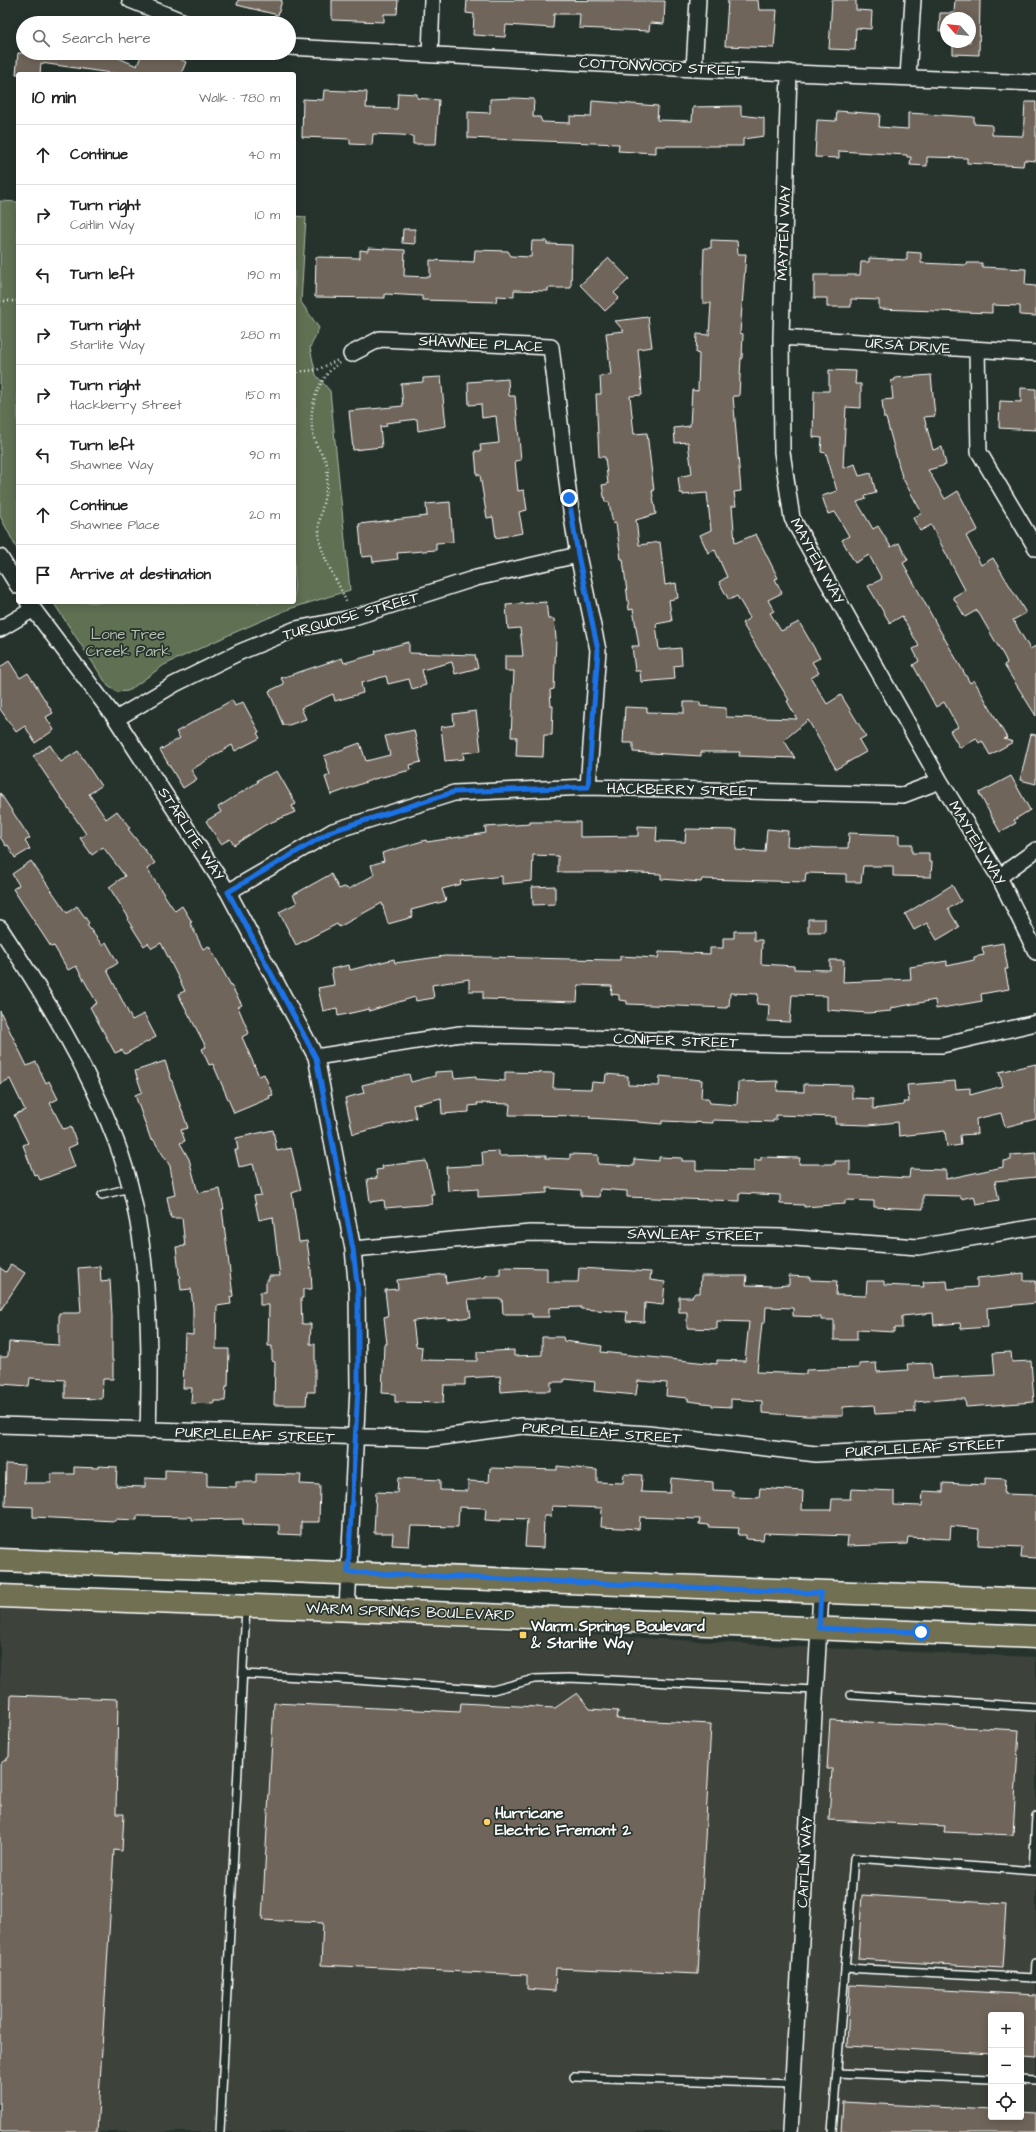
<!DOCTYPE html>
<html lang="en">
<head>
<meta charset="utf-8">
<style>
	:root { --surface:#fff; --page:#f2f2f2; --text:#222; --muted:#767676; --line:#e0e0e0 }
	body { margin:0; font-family:"Architects Daughter",sans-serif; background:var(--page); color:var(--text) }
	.controls { position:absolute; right:12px; bottom:12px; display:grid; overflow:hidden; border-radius:4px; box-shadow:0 2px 10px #0003 }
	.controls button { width:36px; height:36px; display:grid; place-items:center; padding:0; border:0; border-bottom:1px solid var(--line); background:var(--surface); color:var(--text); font:20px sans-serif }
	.compass { position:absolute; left:940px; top:12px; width:36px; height:36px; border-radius:50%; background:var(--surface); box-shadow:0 2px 10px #0003; rotate:297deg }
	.stop { position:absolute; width:12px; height:12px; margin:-9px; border:3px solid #1a73e8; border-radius:50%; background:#fff }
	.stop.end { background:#1a73e8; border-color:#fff; box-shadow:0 1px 4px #0008 }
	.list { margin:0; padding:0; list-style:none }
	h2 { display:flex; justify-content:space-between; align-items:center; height:52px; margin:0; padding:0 16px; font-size:17px }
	h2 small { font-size:13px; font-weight:400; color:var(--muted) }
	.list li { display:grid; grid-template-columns:26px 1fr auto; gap:12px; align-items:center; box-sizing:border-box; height:60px; padding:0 16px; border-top:1px solid var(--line) }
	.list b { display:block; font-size:15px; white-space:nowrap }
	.list p { margin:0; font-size:13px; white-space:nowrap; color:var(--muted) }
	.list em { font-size:13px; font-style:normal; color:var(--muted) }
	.icon { flex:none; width:22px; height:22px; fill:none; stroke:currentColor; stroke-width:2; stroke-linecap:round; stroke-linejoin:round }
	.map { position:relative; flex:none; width:1036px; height:2132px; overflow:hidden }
	.search { position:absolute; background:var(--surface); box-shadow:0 2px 10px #0003; left:16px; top:16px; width:280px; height:44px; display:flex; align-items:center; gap:10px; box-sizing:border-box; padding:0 14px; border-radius:22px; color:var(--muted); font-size:15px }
	.panel { position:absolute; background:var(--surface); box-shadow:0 2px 10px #0003; left:16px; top:72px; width:280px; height:532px; border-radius:4px }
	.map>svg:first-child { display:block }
</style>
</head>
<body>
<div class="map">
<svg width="1036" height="2132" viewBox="0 0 1036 2132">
	<rect width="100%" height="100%" fill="#26332d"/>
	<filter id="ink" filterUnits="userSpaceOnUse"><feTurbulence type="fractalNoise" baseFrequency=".025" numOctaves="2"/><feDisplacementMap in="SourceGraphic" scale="8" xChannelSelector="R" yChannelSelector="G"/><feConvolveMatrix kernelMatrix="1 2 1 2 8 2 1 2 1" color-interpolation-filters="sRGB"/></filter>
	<g filter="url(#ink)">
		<path fill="#3c423a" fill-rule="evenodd" d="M0 1606 231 1614 800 1647 1036 1657V2132H0ZM991 2015H1021V2117H991Z"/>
		<path fill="#5e7052" stroke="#aeb8a8" d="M0 201 18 202V551L0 516Z
			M294 216 306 217 301 302 319 328 310 348 316 375 330 391 350 590 289 609 231 634 164 665 128 691 117 692 108 686 53 602H294Z"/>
		<path fill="#70655a" stroke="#fff" d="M238 0H282L278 15 237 5Z
			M332 0H398L397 14H384V22L332 20Z
			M467 0 665 1 664 24 650 23 649 31 579 28 580 14H554L553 28 506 25 505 37 473 35 474 14 466 13Z
			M728 0H758L759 10H777L774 48 725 46Z
			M832 0H856V10L872 11 871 29 856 28 855 50 829 49Z
			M955 0H980L979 55 953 54V42H970V18H946V31H939L940 13H954Z
			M18 53H107L137 66 142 53H168L186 62 181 74H118L41 63 40 74H16Z
			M324 90 367 92 366 108 397 109 398 93 417 94V98L439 100 436 144H413V136L400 135 373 134 372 145 350 144V139L302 137 303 99 323 100Z
			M515 98 534 99 533 117H540L542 122 570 123V116L591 117 592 101 658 106 657 120 692 121 693 107 741 106V115L764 118V136L743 139V146H656V153L618 151 619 144 468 138V112L490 113V99Z
			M1025 102H1036V161L1024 160 1023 166 967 163V158L927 157V166L910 165 911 157H907V155L839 151V158L815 157 817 120 836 121 837 111 880 114 879 127 908 129V113L974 117V124L992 125V135L1023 136Z
			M403 229H415V244L402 243Z
			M711 240 737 241 738 254H746L740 333 743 334 742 358H741L739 396H733L741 491 734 492 736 506H732L735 543 756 534 778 578 775 579 782 593 768 600 774 611 770 613 781 631 799 622 820 658 812 662 819 673 811 678 827 704 841 695 866 736 859 740 866 752 836 769 808 720 784 740 795 758 739 756 740 752H701V756L633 752V743H623L625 707 647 708V712L684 713V702H700V706L726 708V717L797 719 787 701 789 700 742 623 750 618 737 596 729 600 719 582 727 577 715 550 708 553 700 535 711 530 707 493 683 495V493H680L678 477 692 474 688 442 675 443 674 428 690 426 692 390 698 391 699 354 696 353 697 334 709 335 711 303H703V279L704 248H711Z
			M532 241H547V244L572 245 571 288H548V291L514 290V297L497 296 496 302 422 300V296L385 294V298L315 297 316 257 360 258V250L368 251V248L405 250 404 276 430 277V260L474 262 475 250 508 251 511 256 531 257Z
			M907 252 921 253V263L967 265V263H982V267L1026 269 1025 285 1036 286V316L1020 315V306L992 305V313L879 309V300L851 299V307H827V298H814V275H860L861 262H869V258L907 260Z
			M609 258 629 279 614 293 619 298 605 311 580 285Z
			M648 317 652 347 638 349 642 395 630 396 634 434 647 433 654 491H652L656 514 636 520 639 545 660 542 665 585 676 583 678 598 669 600 672 621 656 624 659 650 681 648 682 665 674 666 675 679 641 682 640 671H635L632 646H639L633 609 629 610 623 559H621L616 523 613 524 609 502H605L602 485 608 484 605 457H599L596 394H601L600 376 611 375 606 333 624 331 615 321Z
			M829 370 856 371 855 384H861V408L846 407 843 468 855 464 859 476 871 473 876 493 865 496 866 499 857 502 873 529 878 526 891 547 899 543 908 560 903 563 938 627 970 683 974 680 1007 738 1004 739 1013 742 990 755 982 741 979 743 976 738 960 748 950 731 958 727 944 702 936 707 913 665 919 661 913 649 919 646 902 616 890 623 868 586 882 579 869 555 855 563 842 540 849 536 835 512 828 514 822 496 837 491 826 453 821 452 822 438 813 437 814 391H829Z
			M931 375 935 416 924 417 933 450 942 447 946 465 928 470 945 499 958 491 978 530 966 536 981 565 993 558 1026 613 1013 620 1030 649 1036 646V716L1004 665 1007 663 1005 658 977 610 965 617 953 597 965 590 931 525 920 531 913 518 922 513 902 477 886 418H884L882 400 893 399 891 381 895 380V378Z
			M441 377 446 426 418 431 417 419 386 423 387 426 380 427 382 447 353 450 349 411 403 406 401 384 423 382V378Z
			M508 379 509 396H515L521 460 515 461 518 491 524 490 527 510 519 512 523 533 496 538 493 517 487 518 480 475H477L475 451H481L480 445 499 443 496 416 482 418 481 404 469 405 468 382Z
			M1021 388 1036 389V430L999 428 1000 401 1021 402Z
			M450 502 453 542 436 543V550L397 553 398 559 373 562 372 556 362 557 359 524 427 516 426 504Z
			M546 602 548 619H554L556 638 554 689 550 690 551 706H553L552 735H544L543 757 516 756 517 737H511L514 671H505V656H523L520 628 508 629 506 605Z
			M409 642V653L475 655 478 668 455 674 452 662 422 670 426 685 412 689 409 679 388 684 386 676 361 683 363 693 335 701 333 694 301 708 306 719 289 725H283L269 691 284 684 281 678 342 658 344 663 376 654 375 651Z
			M9 661 20 678 28 673 53 713 46 717 54 730 35 743 25 726 16 732 0 709V667Z
			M232 700 235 706 243 702 259 732 257 733 260 738 235 751 232 745 191 770 197 779 183 788 160 750 180 738 176 732Z
			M476 711 481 751 463 753 464 759 445 761 441 727 454 725 453 714Z
			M414 730 421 762 410 765 411 770 374 779 331 795 325 777 330 775 324 756 360 743 366 761 390 755 385 736Z
			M1031 734 1036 735V784L1020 780Z
			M50 745 61 762 78 751 101 786 89 794 106 819 117 811 130 828 128 829 155 863 147 869 175 911 182 906 192 922 190 923 203 949 209 946 242 1005 238 1007 249 1033 242 1037 259 1076 264 1074 273 1095 269 1096 270 1098 234 1113 213 1064 209 1065 202 1049 206 1047 178 994 185 991 161 943 152 948 148 943 144 946 127 919 129 918 109 887 125 876 103 847 92 855 80 838 86 834 33 756Z
			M277 771 296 804 292 806 295 812 265 825 234 845 230 839 221 844 206 821 221 812 218 807 258 782 257 780Z
			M1011 776 1030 810 1014 820 1016 823 1000 832 979 793Z
			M0 793 30 838 25 841 30 849 15 858 8 845 6 846 0 837Z
			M530 822H580V837L638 836V826L657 827 656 841 685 842 686 829 737 830 736 850 765 852 767 829 788 831 787 846 826 848H848L849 833 899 835V844H912V853H929V862H932L931 877 893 876V866H863L861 882H846V874L806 873 805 882 702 879 701 882 661 879V874L618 872H558V856L533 855 532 881 502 884V876L460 881 461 884 442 889 446 901 411 910 413 917 388 924 382 903 339 927 337 924 296 945 279 912 297 903 293 895 331 874 339 889 344 887 349 889 374 875 371 865 384 861 382 853 426 840 427 842 486 833 485 827 530 824Z
			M31 861 67 913 77 906 89 923 87 925 102 945 106 942 118 963 107 970 132 1020 144 1014 156 1037 125 1054 122 1050 115 1053 90 1007 97 1003 76 966 68 970 54 946 51 947 13 889 19 885 12 874Z
			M952 885 961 901 948 909 959 927 937 940 927 923 914 930 905 914Z
			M555 886V904L533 905 532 887Z
			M808 919H825V932H808Z
			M734 931H754V940H762L761 964 794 966V969L830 970V960H844L843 982 911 979 910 967 947 961V966L974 960V957L984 955 982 947 1003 943 1008 969H1005L1009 989 981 994 982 1001 936 1009 935 1000 891 1008V1011L868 1013 827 1010V996L792 995 790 1022 768 1021 769 1005 757 1004 758 994 730 993 729 1006H727V1008L627 1004V1001L619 1000V995L611 994 612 986 578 985 577 1002 483 999V991H469V979L432 985 434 998 416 1001 415 997 369 1011V1009L338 1016 337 1008 323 1011 318 988 334 985 331 969 349 965 350 970 394 959 395 963 445 956 612 960H620V956L658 958 659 952 710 954V948H723V938H734Z
			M0 1011 27 1066 36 1062 46 1083 49 1081 58 1099 50 1103 63 1129 71 1127 77 1144 68 1148 75 1167 40 1180 37 1174 34 1175 23 1145 28 1143 14 1115 25 1110 10 1079 0 1084Z
			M165 1061 188 1128 181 1130 185 1141 180 1143 189 1159 198 1193 220 1189 224 1209H222L233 1296 230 1297 231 1304 217 1306 216 1349H229L228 1386H226L225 1401H214V1404L191 1403 192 1388H183L185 1334 193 1335V1308L191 1289 181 1290 176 1247 185 1246 182 1218H171L167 1197 175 1195 170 1166 153 1139 151 1140 135 1095 142 1092 135 1071Z
			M1036 1064V1119L1005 1127 1001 1113 976 1119 977 1134 960 1135 961 1145 947 1147 945 1131 899 1136 898 1122 869 1125 835 1124 836 1117 776 1115V1120H773V1122L713 1120V1123L662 1121V1124L638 1122V1121L589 1118 590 1116 509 1115 510 1104 477 1103 478 1105 469 1106V1112L442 1114 441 1098 413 1105 416 1118 353 1134 345 1098 364 1093 362 1085 409 1074 411 1082 435 1076V1072L453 1071 454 1078 476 1076V1079L505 1081V1072L554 1073 553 1088 591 1089 592 1082 605 1083 606 1074 628 1076V1085L659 1086 660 1076 702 1080 701 1098H708L710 1103 737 1105 738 1082 778 1081 777 1091 804 1092V1084L852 1085V1098L873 1099V1109L904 1105 903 1102H909L907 1085 955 1081 956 1089 970 1088V1095L1003 1086 999 1072Z
			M273 1130 277 1151 291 1148 301 1190 292 1193 299 1242 307 1241 311 1270 312 1289H303V1298H301L302 1324H311L310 1344H315V1392H307L306 1405H274L275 1362 272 1361V1346H268L269 1305H260V1292H266V1280H269V1276H280L273 1217 259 1220 254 1196 261 1195 253 1164 239 1167 235 1150H238L236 1138Z
			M499 1151V1156L546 1155V1158L570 1159V1154L598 1155V1164L634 1166V1159L659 1161V1157L682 1158V1161H696V1170L754 1171V1160H761V1157L800 1158 799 1164H835V1161H850V1175L909 1178 910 1169 946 1170V1179L1003 1167V1161L1011 1160V1155L1036 1153V1177L995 1181 999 1200 976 1204 974 1196 961 1199V1196L923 1195V1209L874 1207V1201L845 1200V1204L804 1207V1205L780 1204V1195L739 1193V1201L627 1197V1191L600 1189 599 1197 581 1196V1190L547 1188V1193L478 1197V1189L448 1191 446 1167 483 1165 482 1152Z
			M426 1161 434 1194H431L432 1204 385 1208 384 1200 370 1202 367 1179 377 1178 376 1170 383 1169 382 1166Z
			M11 1264 25 1273 0 1311V1268L6 1272Z
			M100 1266 101 1281 110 1280 112 1316V1360H113V1379H103L102 1399 65 1398V1380L30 1378 29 1386 0 1384V1357H7L8 1355 9 1342 59 1345V1313H79L81 1312 78 1268Z
			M500 1267 547 1268V1282H578L579 1268 651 1272 650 1280 665 1282 663 1305 645 1303 644 1322 626 1321 627 1312 581 1309V1307L549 1308V1317H532V1314H503L502 1299H468L471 1317 447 1320 446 1318 413 1321 416 1346 422 1347 421 1360 477 1361V1352L514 1350V1356L542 1355V1337H563L564 1341 602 1346 601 1352 717 1364V1360L745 1361 749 1322 717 1321V1329L687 1328V1312H679V1297H692L695 1293H700L701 1276H747L746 1285 775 1286 789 1285V1276L810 1277V1280L837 1281 836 1295 866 1296 867 1281H884V1285L924 1287 923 1282 947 1281 948 1289 977 1287V1278L1024 1273V1281H1036V1303L987 1308 988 1327 961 1329 960 1323 934 1325 933 1313 902 1316V1328H894V1332L857 1330V1340H834V1320H821V1317L793 1316V1308L766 1307 765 1323H762L757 1372 806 1374V1370L859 1368V1364L876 1363 877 1372 908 1370 907 1364 931 1363 933 1378 995 1375 993 1353 1011 1352 1012 1362 1031 1361 1034 1402 966 1407 965 1399H951L915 1402V1412L875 1414 874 1405 843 1407V1416H806L762 1413V1401L731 1399V1407L712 1406V1404L688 1401V1398L666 1396 667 1383 638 1381 636 1395 594 1391 595 1382 564 1379V1382H551V1391H528V1390L501 1392 500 1376 465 1378V1385H444L443 1403 395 1402V1394L382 1393 384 1344H387L384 1317 388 1316 385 1290 398 1289 397 1280 445 1274 446 1283 486 1277V1275H500Z
			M6 1464 25 1465 24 1483H51V1474H74V1467L98 1468V1466L117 1467 116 1486 145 1487V1478L165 1479V1470L207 1472V1486L236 1487V1482H256V1474L301 1475 300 1484 320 1485 319 1522H301V1535L279 1534V1525L243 1524V1519L191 1520V1517L137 1516V1520L115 1519V1521L33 1517V1507L5 1506Z
			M557 1466 597 1470V1482L623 1483 624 1474 642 1475 641 1492 670 1493 671 1478 713 1482V1490L733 1491V1497L759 1498 760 1488 803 1491 802 1510H831L832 1499H850L851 1489 894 1491V1505L922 1506 923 1491 943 1492V1483L985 1485V1478L1005 1479 1004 1494 1036 1495V1558L1021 1557 1022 1547 978 1545 979 1529 951 1526 950 1539 908 1537 907 1544 847 1546 848 1536 764 1533 763 1540 746 1539V1535H738L739 1528 708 1527V1525L699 1524 700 1519 640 1517 639 1529 601 1527 602 1508 552 1506 551 1516H544L543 1548 525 1547 527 1519 501 1518V1521L485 1520 486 1508 459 1507 458 1527 411 1526 409 1546 392 1545 393 1533H374L376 1492 397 1493 398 1478 440 1480V1490L468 1491V1481L489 1482 490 1468 557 1470Z
			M577 1693 590 1709 618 1711 617 1719 711 1724 698 1974 556 1968 555 1991 527 1989V1975L321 1965 323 1923 262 1920 274 1703 460 1712 461 1703 555 1708Z
			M11 1695 118 1699 116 1814H124L122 1851 114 1850 97 2132H0V1764L9 1757Z
			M830 1720 1019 1730 1013 1835 944 1832 945 1826 829 1820 832 1769H827Z
			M862 1895 1006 1904 1002 1968 858 1959Z
			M850 1985 1036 1995V2056L1021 2055V2015H991V2054L847 2046Z
			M843 2102 991 2110V2117H1021V2112L1036 2113V2132H841Z"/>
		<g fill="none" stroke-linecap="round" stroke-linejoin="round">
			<defs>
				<path id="service" d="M102 1195 130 1188
					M243 1674 356 1680 493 1690 534 1679 569 1678 815 1690
					M851 1695 1036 1707
					M1033 1871 1036 1816
					M845 1968 1036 1978
					M1035 1978 1036 1963
					M837 2073 991 2079
					M574 2077 792 2084
					M1021 2080 1036 2081
					M220 2132 246 1607
					M832 2132 854 1858 1036 1871"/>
				<path id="minor" d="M130 0 187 23
					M289 47 694 69 1036 83
					M430 55 432 0
					M694 69 698 0
					M789 72 781 337 782 452 792 518 940 781 999 877 1036 952
					M908 77 913 0
					M781 337 1036 353
					M977 350 979 452 1036 548
					M351 354 380 339 551 347 569 498 578 555 598 650 588 787
					M0 557 18 586
					M28 602 116 719 228 892 316 1057 353 1249 357 1292 358 1388 347 1609
					M0 629 32 610
					M116 719 175 684 240 652 296 629 351 618 476 578 578 555
					M999 877 1036 850
					M228 892 333 831 454 793 588 787 903 795 940 781
					M0 928C44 995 87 1065 116 1141 150 1230 151 1337 148 1431
					M316 1057 460 1034 780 1044 942 1045 1036 1023
					M353 1249 530 1233 781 1237 918 1247 1036 1227
					M0 1425 429 1439 522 1426 648 1434 816 1454 1036 1442
					M790 2132 821 1593"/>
				<path id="primary" d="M0 1560 1036 1600
					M0 1596 1036 1637"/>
			</defs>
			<use href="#service" stroke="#fff" stroke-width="10"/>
			<use href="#minor" stroke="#fff" stroke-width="18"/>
			<use href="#primary" stroke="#fff" stroke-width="25"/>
			<path stroke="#fff" stroke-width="2.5" stroke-dasharray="1 3" stroke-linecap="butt" d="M0 301H18
				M339 363C315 380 305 416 316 444 319 451 326 458 327 465 330 486 320 508 319 528 318 557 338 578 347 604
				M294 372 317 370 338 360"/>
			<use href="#service" stroke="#26332d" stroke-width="7"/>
			<use href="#minor" stroke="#26332d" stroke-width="15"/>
			<use href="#primary" stroke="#716f52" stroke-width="22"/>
		</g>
	</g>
	<g fill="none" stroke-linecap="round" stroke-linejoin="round" filter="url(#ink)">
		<path stroke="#1a73e8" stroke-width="5" d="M569 498 578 555 598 650 588 787 454 792 332 831 228 892 316 1058 353 1249 358 1292V1388L348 1572 821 1593 819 1628 921 1632"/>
	</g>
	<g fill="#ffd166" stroke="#26332d" stroke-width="1.5">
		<rect x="519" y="1631" width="8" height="8" rx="2"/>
		<circle cx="487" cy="1822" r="4"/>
	</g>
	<g text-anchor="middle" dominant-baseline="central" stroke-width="3.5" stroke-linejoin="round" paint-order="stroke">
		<g font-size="15" fill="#fff" stroke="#26332d">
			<text transform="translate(662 67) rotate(3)">COTTONWOOD STREET</text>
			<text transform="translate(784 233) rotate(-88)">MAYTEN WAY</text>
			<text transform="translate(481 344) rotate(3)">SHAWNEE PLACE</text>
			<text transform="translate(908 346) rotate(4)">URSA DRIVE</text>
			<text transform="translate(817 561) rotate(61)">MAYTEN WAY</text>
			<text transform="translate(351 616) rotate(-16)">TURQUOISE STREET</text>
			<text transform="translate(682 790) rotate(1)">HACKBERRY STREET</text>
			<text transform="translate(191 834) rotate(57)">STARLITE WAY</text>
			<text transform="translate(977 843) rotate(59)">MAYTEN WAY</text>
			<text transform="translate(676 1041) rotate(2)">CONIFER STREET</text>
			<text transform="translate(695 1235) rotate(1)">SAWLEAF STREET</text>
			<text transform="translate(602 1433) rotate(4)">PURPLELEAF STREET</text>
			<text transform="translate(255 1435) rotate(2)">PURPLELEAF STREET</text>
			<text transform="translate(925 1448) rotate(-3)">PURPLELEAF STREET</text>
			<text transform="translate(410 1612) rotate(2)">WARM SPRINGS BOULEVARD</text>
			<text transform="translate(805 1862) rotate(-87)">CAITLIN WAY</text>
		</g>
		<g font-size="15" fill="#b7bfb1" stroke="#26332d">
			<text x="128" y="634">Lone Tree<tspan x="128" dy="17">Creek Park</tspan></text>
		</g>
		<g font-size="15" font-weight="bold" fill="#fff" stroke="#26332d" text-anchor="start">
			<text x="531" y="1626">Warm Springs Boulevard<tspan x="531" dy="17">&amp; Starlite Way</tspan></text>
			<text x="495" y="1813">Hurricane<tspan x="495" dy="17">Electric Fremont 2</tspan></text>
		</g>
	</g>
</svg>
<div class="controls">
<button>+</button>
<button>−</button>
<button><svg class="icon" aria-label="locate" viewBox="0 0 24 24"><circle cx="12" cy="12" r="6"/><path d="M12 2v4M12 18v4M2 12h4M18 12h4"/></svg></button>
</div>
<svg class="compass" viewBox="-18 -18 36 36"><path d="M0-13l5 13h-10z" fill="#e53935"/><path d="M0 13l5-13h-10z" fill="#767676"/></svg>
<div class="stop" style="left:921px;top:1632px"></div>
<div class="stop end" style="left:569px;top:498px"></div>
<div class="search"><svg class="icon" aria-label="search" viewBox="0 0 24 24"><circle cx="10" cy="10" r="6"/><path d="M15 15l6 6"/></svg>Search here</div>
<section class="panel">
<h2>10 min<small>Walk · 780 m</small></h2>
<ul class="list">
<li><svg class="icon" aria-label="ahead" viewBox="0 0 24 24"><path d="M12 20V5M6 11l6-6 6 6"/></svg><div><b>Continue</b></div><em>40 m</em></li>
<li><svg class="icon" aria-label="right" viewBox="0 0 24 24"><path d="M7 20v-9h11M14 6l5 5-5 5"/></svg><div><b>Turn right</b><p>Caitlin Way</p></div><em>10 m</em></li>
<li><svg class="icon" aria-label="left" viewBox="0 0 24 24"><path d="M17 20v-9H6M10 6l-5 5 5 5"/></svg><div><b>Turn left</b></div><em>190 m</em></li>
<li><svg class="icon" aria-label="right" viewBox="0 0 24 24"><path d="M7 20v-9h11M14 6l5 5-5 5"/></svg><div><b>Turn right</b><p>Starlite Way</p></div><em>280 m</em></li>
<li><svg class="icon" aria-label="right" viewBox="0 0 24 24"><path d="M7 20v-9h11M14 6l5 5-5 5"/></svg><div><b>Turn right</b><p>Hackberry Street</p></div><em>150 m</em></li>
<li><svg class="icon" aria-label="left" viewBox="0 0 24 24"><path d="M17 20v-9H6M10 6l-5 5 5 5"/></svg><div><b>Turn left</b><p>Shawnee Way</p></div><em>90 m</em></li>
<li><svg class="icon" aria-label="ahead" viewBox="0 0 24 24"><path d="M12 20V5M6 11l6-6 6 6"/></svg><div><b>Continue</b><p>Shawnee Place</p></div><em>20 m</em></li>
<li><svg class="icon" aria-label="arrive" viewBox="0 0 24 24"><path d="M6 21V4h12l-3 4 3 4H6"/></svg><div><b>Arrive at destination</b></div></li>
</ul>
</section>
</div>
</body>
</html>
